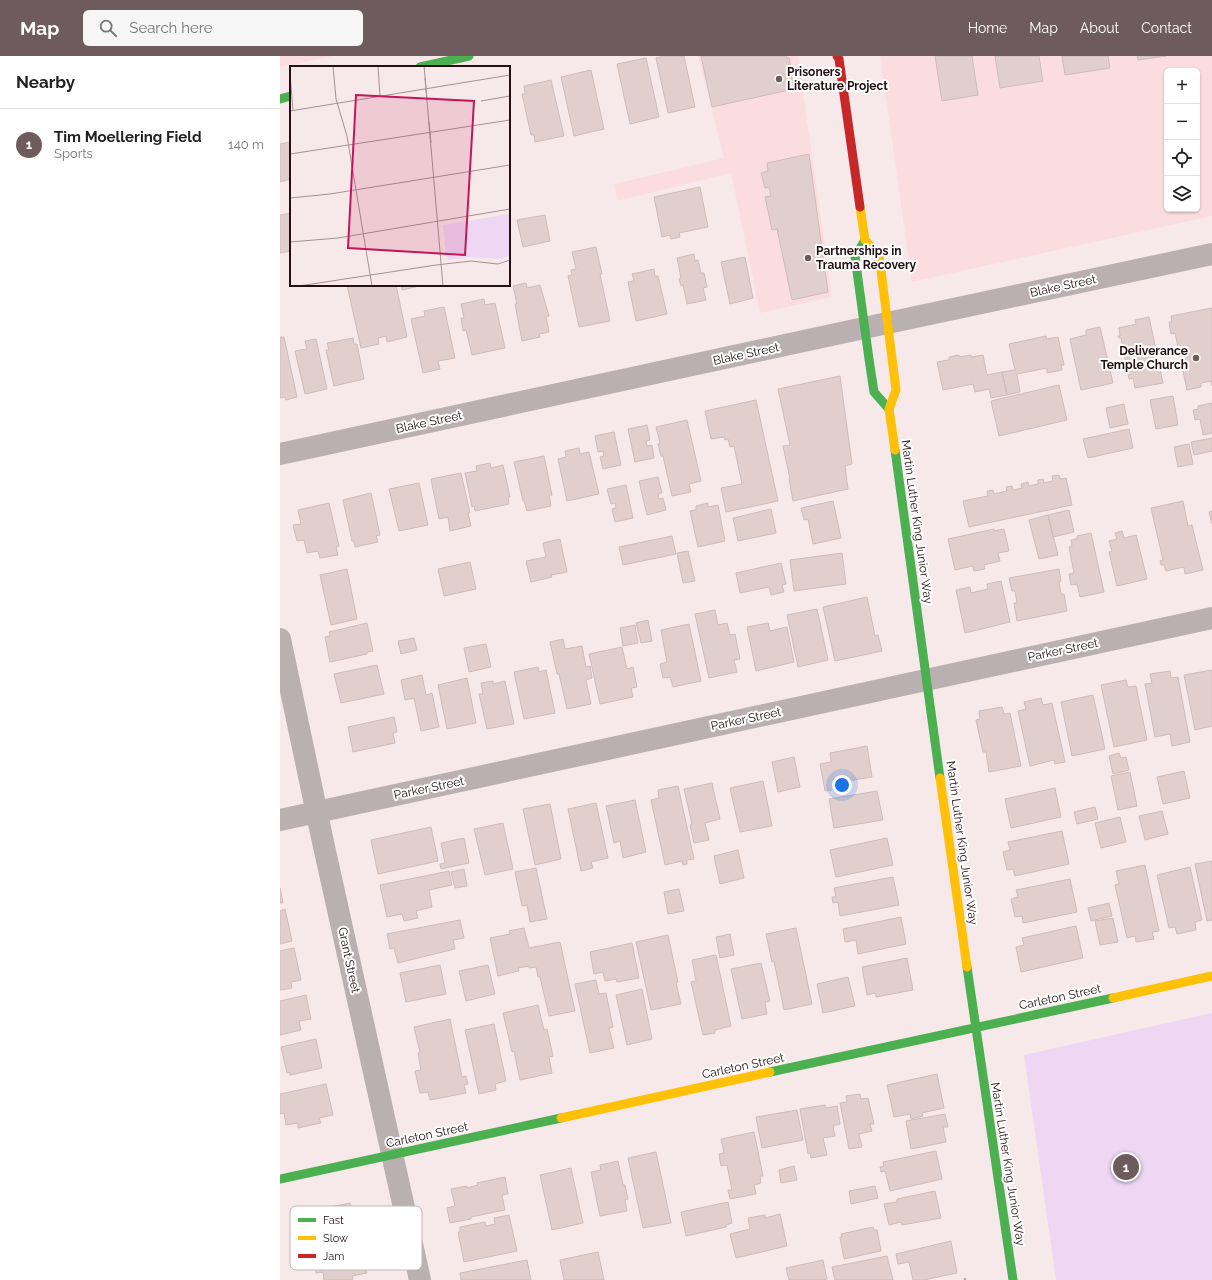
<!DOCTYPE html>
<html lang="en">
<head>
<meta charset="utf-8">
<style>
	:root { --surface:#fff; --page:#f6f6f6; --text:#222; --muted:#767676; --line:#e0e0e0; --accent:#6e5b5e }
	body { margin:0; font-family:Raleway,sans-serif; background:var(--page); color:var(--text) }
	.controls { position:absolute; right:12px; top:12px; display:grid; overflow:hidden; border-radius:6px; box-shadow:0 1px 3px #0004 }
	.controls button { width:36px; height:36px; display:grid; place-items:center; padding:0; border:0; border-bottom:1px solid var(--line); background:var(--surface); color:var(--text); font:20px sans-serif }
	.you { position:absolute; left:562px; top:729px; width:14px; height:14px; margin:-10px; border:3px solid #fff; border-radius:50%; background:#1a73e8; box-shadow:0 0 0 6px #1a73e833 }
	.badge { display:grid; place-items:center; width:26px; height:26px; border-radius:50%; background:var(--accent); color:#fff; font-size:13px; font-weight:700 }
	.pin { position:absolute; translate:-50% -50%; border:2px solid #fff; box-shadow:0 1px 4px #0006 }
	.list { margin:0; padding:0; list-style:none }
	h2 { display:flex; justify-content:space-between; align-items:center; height:52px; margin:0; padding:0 16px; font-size:17px }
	h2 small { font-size:13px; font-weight:400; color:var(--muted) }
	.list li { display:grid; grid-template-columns:26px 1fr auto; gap:12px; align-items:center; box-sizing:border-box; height:72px; padding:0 16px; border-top:1px solid var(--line) }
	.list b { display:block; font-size:15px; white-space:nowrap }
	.list p { margin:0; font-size:13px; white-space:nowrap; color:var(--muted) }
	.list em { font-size:13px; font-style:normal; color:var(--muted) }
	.icon { flex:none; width:22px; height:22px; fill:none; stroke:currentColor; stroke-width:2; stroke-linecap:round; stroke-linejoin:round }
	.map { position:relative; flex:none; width:932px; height:1224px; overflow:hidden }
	header { display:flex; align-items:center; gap:24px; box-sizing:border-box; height:56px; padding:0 20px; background:var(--accent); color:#fff }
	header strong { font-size:19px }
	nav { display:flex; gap:22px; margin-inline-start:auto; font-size:14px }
	.search { width:280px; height:36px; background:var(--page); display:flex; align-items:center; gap:10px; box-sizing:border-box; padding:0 14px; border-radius:6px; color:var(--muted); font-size:15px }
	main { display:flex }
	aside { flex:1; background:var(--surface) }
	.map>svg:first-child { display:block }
</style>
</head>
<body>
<header>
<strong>Map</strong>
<div class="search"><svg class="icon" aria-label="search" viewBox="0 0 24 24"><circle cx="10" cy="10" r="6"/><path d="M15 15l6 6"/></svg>Search here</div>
<nav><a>Home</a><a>Map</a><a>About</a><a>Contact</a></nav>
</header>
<main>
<aside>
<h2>Nearby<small></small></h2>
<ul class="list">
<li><span class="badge">1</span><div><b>Tim Moellering Field</b><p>Sports</p></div><em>140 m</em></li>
</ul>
</aside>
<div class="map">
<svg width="932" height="1224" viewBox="0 0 932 1224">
	<rect width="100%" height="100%" fill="#f7e9ea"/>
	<path fill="#fbdde0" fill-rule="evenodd" d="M0 0H53L0 11Z
		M418 0H518L552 241 480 257 451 117 337 145 334 128 444 102Z
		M600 0H932V160L632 226ZM887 15H917V153H887Z"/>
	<path fill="#edd7f3" d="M932 957V1224H776L744 999Z"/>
	<path fill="#e1cfce" stroke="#cebcbb" d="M383 0H404L415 51 388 57 376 2Z
		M421 0H506L507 2H509L513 19H511L514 33 432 51Z
		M655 0H692L698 39 662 45Z
		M715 0H759L763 25 720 32Z
		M782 0H828L830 12 785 19Z
		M857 0H886L858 4Z
		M366 2 379 61 350 68 337 8Z
		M311 14 324 73 294 80 281 21Z
		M271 24 284 80 255 86 254 79H251L242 38H245L244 30Z
		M10 86 11 89V123L0 126V88Z
		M529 98 548 236 512 244 497 173 492 174 485 141 491 140 489 131 485 132 481 117 488 115 487 107Z
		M420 131 428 171 399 177 400 181 391 183 390 179 382 181 374 141Z
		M11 157V195L0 197V159Z
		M265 159 270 185 243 191 237 164Z
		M316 191 322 218H320L330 265 299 271 288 220 292 219 291 214 296 213 292 196Z
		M414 198 415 205 418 204 421 217H424L427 231 423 232 426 244 407 248 403 229 401 230 399 223 401 222 397 202Z
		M465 201 473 242 450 248 441 206Z
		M374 213 375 220H378L387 258 356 265 348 226 354 225 352 218Z
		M246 227 247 232 260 229 269 260 266 261 269 276 259 278 260 281 242 285 235 248H237L233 230Z
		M67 229H116L127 281 107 286 106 280 98 282 99 288 81 292Z
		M121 229H144L122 234Z
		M204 243 205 249 215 247 225 292 192 299 186 274 183 275 181 262H184L181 248Z
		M164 251 175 302 158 305 160 313 143 317 131 263 145 260 144 255Z
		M932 252V330L931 325 921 327V331L907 334 895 277 891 278 889 266H892L891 260Z
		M869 261 883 327 855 332 853 322 849 323 841 282H839L838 280H840L839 272 856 268 855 264Z
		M820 271 833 327 801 334 790 283 806 279V274Z
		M766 280 767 283 778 281 784 309H781L782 314 767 317V312L737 318 740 336 727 339 722 316 735 314 729 288Z
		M0 281H4L17 341 6 344 5 341 0 342Z
		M73 282 74 288H77L84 323 54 330 46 294H49L47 287Z
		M36 283 47 333 25 338 15 295 27 293 25 285Z
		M679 299V301L691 299V301L703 299 707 319 722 316 727 339 711 342 709 333 695 336 693 328 663 334 657 306 669 304V301Z
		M560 320 572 408 565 410 568 433 513 445 509 423H510L503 390 510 389 498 333Z
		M779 329 787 364 719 380 711 345Z
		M893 340 898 369 876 373 870 344Z
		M476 344 498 445 446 456 441 432 462 428 454 390 450 391 448 383 445 384 444 381 431 383 425 355Z
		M932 347V377L923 379 920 363 915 364 913 354 918 353V350Z
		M844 348 848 368 830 372 826 352Z
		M407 364 421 425 409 428 411 436 392 440 383 400H381L378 388 380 387 376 371Z
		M367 369 370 384 366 385 367 390 372 389 374 402 355 406 348 373Z
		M849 373 853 392 808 402 803 383Z
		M334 376 341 409 323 413 320 401 324 400 323 395 318 396 315 380Z
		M932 382V395L914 399 911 386Z
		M909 388 913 408 898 411 894 391Z
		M299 392 300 398 309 396 319 438 287 445 278 403 286 401 285 395Z
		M264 400 272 439H269L271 450 247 455 244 445H243L234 406Z
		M210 407 211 412 223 409 230 441H228L229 448 195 455 194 450 192 451 185 417 197 415 196 410Z
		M181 417 190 457H188L191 470 170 475 168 461 159 463 151 423Z
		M779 419 780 423 786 422 792 449 689 471 683 445 708 440 707 435 713 434 714 438 727 435 726 431 732 430 733 434 742 432 741 428 748 426 749 430 758 428V424L763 423 764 427 773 425 772 420Z
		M378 421 382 437 378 438 379 443 383 442 386 454 367 459 359 425Z
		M139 427 148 469 119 475 109 433Z
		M346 429 353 462 335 466 332 453 336 452 335 447 331 448 327 433Z
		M91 437 100 479 96 480 98 486 75 491 74 485H72L63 444Z
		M553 445 561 482 533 488 528 463 524 464 521 452Z
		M903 445 908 470 912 469 923 514 905 518 904 511 886 515 884 509H881L880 505 883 504 871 452Z
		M49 447 59 490 56 491 58 499 40 502 38 495 27 497 24 484 17 485 13 469 21 468 18 454Z
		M428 447V451L438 449 445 485 418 491 410 455 416 454V450Z
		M491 453 496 477 458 485 453 462Z
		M789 454 794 476 773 481 768 459Z
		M932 455V468L929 456Z
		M768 459 778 499 759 503 749 464Z
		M714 473V475L724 473 729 495 718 497 720 505 704 509 705 513 694 515 693 510 675 514 668 483Z
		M842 475 844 482 856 479 867 523 837 530 829 496 832 495 829 485 837 483 835 477Z
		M811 477 824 536 800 541 797 528 791 529 789 518 794 517 789 491 792 490 791 484 797 483V480Z
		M392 480 396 498 343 509 339 491Z
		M280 483 287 516 271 519 272 521 251 526 246 505 266 501 263 487Z
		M408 495 415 525 403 527 397 497Z
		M562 497 566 528 514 535 510 504Z
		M190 506 196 533 164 540 158 513Z
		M501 507 506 528 502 529 504 536 491 539 489 531 460 537 456 517Z
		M67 513 77 563 51 569 40 519Z
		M779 513 781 525 779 526 781 538H784L787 555 737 565 734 547H737L735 535H732L729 522Z
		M721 525 730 566 685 577 676 534 690 531 691 537 708 533 707 528Z
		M587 541 595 580 598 579 602 595 555 605 543 551Z
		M537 553 548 604 518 611 507 559Z
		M435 554 438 569 447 567 450 579 455 578 460 603 454 604 457 616 429 622 415 558Z
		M368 564 372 585 361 587 356 567Z
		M87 567 93 595 87 596V598L50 606 45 581 50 580 49 576Z
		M488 567 490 575 507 571 514 606 476 615 467 571Z
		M409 568 421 625 393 631 390 621 383 622 380 608 387 606 381 574Z
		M355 569 358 587 343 590 340 572Z
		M134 582 137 594 121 598 118 585Z
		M283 583 285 593 302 590 306 611 310 610 312 622 306 624 311 648 287 653 279 618H277L270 586Z
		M206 588 211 611 189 616 184 592Z
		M342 591 347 613 353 611 357 631 351 632 353 641 320 648 309 598Z
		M97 609 104 638 61 647 54 618Z
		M258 611 259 616 266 614 275 657 244 663 234 616Z
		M932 614V670L915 674 904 619Z
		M890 615 891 622 898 621 910 686 892 690 890 678 875 681 865 628 872 627 870 618Z
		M142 619 146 639 152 637 159 671 141 675 134 642 125 644 121 624Z
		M187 622 196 667 167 673 158 629Z
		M846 624 848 631 856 630 867 684 834 691 821 629Z
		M213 625V628L225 625 234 668 207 673 199 638H203L201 627Z
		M813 639 825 693 792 700 781 646Z
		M761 642 763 649 772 647 785 706 775 708 774 704 750 710 738 655 746 653 744 646Z
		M722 651 724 658 730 657 741 710 709 716 706 696H703L696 664 700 663 699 655Z
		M114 661 117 676 113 677 115 687 73 696 68 671Z
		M587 690 592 721 555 727 557 733 545 735 540 708 551 706 550 697Z
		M839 697 841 702 846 701 849 714 833 718 829 700Z
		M514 701 520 731 498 736 492 706Z
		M904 715 910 742 883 748 877 721Z
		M850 716 857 750 838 754 831 720Z
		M483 725 492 770 460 776 450 732Z
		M432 727 440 763 425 767 429 784 414 787 410 769 412 768 404 733Z
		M398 730 414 803 407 804V808L403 809 402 805 385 809 371 744 379 742 378 734Z
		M775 732 781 761 731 772 725 743Z
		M597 735 603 764 554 772 549 743Z
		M355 744 366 796 343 802 340 785 334 787 326 750Z
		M316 747 328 802 311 806 313 812 301 815 288 753Z
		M270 748 281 803 255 809 243 753Z
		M815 751 818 763 797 768 794 756Z
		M882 755 888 778 865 784 859 760Z
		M840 761 846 786 821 792 815 767Z
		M223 767 233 813 205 819 194 773Z
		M151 771 158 805 98 818 91 784Z
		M782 775 789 808 735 820 733 813 727 814 723 796 730 794 728 786Z
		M184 782 189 807 161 813 160 808 165 807 161 787Z
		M607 782 613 809 556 821 550 794Z
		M458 794 464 822 440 828 434 800Z
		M932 805V864L927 865 915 808Z
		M865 809 879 875 872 876 874 883 856 886 855 880 847 882 835 829 839 828 836 815Z
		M910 811 922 864 915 866 916 874 897 878 895 871 889 872 877 819Z
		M256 812 267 863 250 866 247 849 242 850 235 816Z
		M184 813 187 830 175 832 171 816Z
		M169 815 172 829 149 834 152 851 136 855 138 862 124 865 122 858 107 861 100 829Z
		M613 821 619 849 560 860 558 846 553 847 552 841H556L554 832Z
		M790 823 797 856 743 867 742 860 735 861 731 843 738 841 736 834Z
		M0 832 3 847H0Z
		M399 833 404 855 388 858 384 836Z
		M829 847 832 860 811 865 808 852Z
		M5 853 12 885 0 888V855Z
		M621 861 626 888 578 898 576 884 565 886 563 873Z
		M833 862 838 886 820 889 815 865Z
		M180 864 184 882 173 884 175 893 118 907 114 892 110 893 107 878Z
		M796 870 803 902 741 916 736 891 744 889 742 882Z
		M244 872 249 892 280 886 295 955 269 960 260 921H258L256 911 249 912V910L238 912 239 915 218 920 210 882 230 878 229 875Z
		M516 872 532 948 504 954 494 905 492 906 486 878Z
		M450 878 454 899 440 902 436 881Z
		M388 879 398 926 396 927 401 948 371 954 356 886Z
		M352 887 359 922 337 926 336 923 325 925 323 916 314 918 310 896Z
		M14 892 21 924 11 926 12 932 0 934V895Z
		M436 899 451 970 435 974V977L423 979 411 926 416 925 412 904Z
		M627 902 633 934 596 941 595 937 587 939 582 911Z
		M481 907 490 945 485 946 487 958 462 963 451 913Z
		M160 909 166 938 126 946 120 917Z
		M208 909 215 938 186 945 179 915Z
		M568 921 575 950 543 957 537 928Z
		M316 924 319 938 326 937 333 971 329 972 334 992 310 997 295 928Z
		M362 933 372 983 347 989 336 939Z
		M26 939 31 963 19 965 21 974 0 979V945Z
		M258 949 264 974 267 973 273 1000 269 1001 272 1017 240 1024 234 995 232 996 223 957Z
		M170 963 182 1021 186 1020 188 1028 184 1029 186 1037 150 1044 148 1036 140 1037 135 1015 141 1014 138 997 140 996 134 971Z
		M214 968 226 1025 215 1028 216 1034 199 1038 185 974Z
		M36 983 42 1012 10 1019 9 1016 7 1017 1 991Z
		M657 1018 664 1052 642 1057 643 1060 631 1063 630 1058 614 1061 607 1029Z
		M46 1028 53 1059 39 1062 41 1067 18 1072V1067L6 1069 4 1057 0 1058V1038Z
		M580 1038 581 1043 588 1042 594 1068H590L592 1075 579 1078 582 1091 569 1093 560 1047 567 1046 566 1040Z
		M545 1049 546 1052 557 1050 560 1068 553 1070 555 1080 543 1082 547 1099 531 1102 530 1097 528 1098 520 1053Z
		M517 1054 523 1084 482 1092 476 1061Z
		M665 1058 668 1071H663L666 1086 631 1093 626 1065Z
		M474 1076 483 1120H480L481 1127 474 1129 476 1138 450 1143 448 1134H452L447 1109 441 1110 439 1098 444 1097 441 1083Z
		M656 1095 662 1123 610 1135 605 1115 601 1116 600 1111 604 1110 603 1106Z
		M376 1096 391 1167 363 1172 348 1102Z
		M338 1105 343 1129H345L348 1143 345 1144 347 1155 320 1160 311 1116 321 1114 320 1109Z
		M514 1110 517 1124 501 1127 499 1114Z
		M291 1112 303 1167 272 1174 260 1119Z
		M225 1121 228 1138 222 1139 225 1154 191 1161V1163L170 1167 167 1152 175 1150 171 1133 187 1130V1132L198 1129 197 1127Z
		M595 1130 598 1142 571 1148 569 1135Z
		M655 1135 661 1162 622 1169 621 1166 609 1169 604 1148 617 1146V1143Z
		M448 1146 452 1167 446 1169V1171L406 1180 401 1156Z
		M70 1147 76 1177 21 1188 15 1158Z
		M500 1158 507 1190 456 1202 450 1178 470 1173 468 1162 485 1159V1162Z
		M229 1159 237 1195 184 1206 178 1176H180V1171L205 1166 206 1170 215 1168 214 1162Z
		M593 1171 594 1174H597L601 1195 564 1203 560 1181H562L561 1178Z
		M671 1185 677 1217 644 1224H633L629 1206 618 1208 616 1198Z
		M81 1192 87 1217 72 1220 73 1224H44L43 1216 36 1217 33 1202Z
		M318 1196 324 1224H284L280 1204Z
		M607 1200 613 1224H555L552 1211Z
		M247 1204 251 1224H181L180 1217Z
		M543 1204 547 1223 542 1224H509L506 1212Z"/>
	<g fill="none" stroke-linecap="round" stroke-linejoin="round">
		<path stroke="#b6abac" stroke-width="2.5" stroke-dasharray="3 3" stroke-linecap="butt" d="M685 1222V1224"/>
		<path stroke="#bbb0b1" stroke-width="22" d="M0 398 584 272 932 198
			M0 583 43 786 140 1224
			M0 764 932 562"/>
		<path stroke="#4caf50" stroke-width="9" d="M140 11 189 0
			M0 43 11 40
			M585 184 575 201 589 303 594 336 609 353
			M615 394 660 722
			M687 911 733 1224
			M490 1016 833 942
			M0 1123 281 1062"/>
		<path stroke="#ffc107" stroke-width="9" d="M580 151 585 184 599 199 616 334 609 353 615 394
			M660 722 687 911
			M833 942 932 920
			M281 1062 490 1016"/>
		<path stroke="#c62828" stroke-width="9" d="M557 0 559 3 580 151"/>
	</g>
	<g fill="#6e5b5e" stroke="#fff" stroke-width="1.5">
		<circle cx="499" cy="23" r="4"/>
		<circle cx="528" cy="202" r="4"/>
		<circle cx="916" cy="302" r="4"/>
	</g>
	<g text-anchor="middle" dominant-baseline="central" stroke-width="4" stroke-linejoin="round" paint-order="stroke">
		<g font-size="12" font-weight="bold" fill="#240f13" stroke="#fff" text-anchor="start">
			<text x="507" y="16">Prisoners<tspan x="507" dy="14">Literature Project</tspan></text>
			<text x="536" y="195">Partnerships in<tspan x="536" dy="14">Trauma Recovery</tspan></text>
			<text x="908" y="295" text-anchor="end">Deliverance<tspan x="908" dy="14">Temple Church</tspan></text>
		</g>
		<g font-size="12" fill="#240f13" stroke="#fff">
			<text transform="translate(783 230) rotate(-12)">Blake Street</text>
			<text transform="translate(466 298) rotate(-12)">Blake Street</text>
			<text transform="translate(149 366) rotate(-12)">Blake Street</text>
			<text transform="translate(637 466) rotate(82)">Martin Luther King Junior Way</text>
			<text transform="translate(783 594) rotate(-12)">Parker Street</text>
			<text transform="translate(466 663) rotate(-12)">Parker Street</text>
			<text transform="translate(149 732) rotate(-12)">Parker Street</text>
			<text transform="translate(682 787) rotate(82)">Martin Luther King Junior Way</text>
			<text transform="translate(69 904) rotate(78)">Grant Street</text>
			<text transform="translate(780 941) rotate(-12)">Carleton Street</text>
			<text transform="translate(463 1010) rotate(-12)">Carleton Street</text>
			<text transform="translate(147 1079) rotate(-12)">Carleton Street</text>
			<text transform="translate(728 1108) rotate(81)">Martin Luther King Junior Way</text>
		</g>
	</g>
	<g transform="translate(10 10)">
		<rect width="220" height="220" fill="#f7e9ea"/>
		<path d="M220 148V189L212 193 181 191 157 194 153 159Z" fill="#edd7f3"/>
		<path fill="none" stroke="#a39294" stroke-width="1" d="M43 0 46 33 57 70 82 220M88 0 90 30M134 0 137 33M0 8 3 44M135 12 153 220M191 35 220 30M0 45 220 9M139 56 141 77M0 88 220 54M0 132 40 128 220 99M0 176 48 172 220 143M9 220 146 199 181 195 208 198 220 194"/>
		<path fill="#c2185b" fill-opacity="0.15" stroke="#c2185b" stroke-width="2" d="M66 29 184 35 175 189 58 182Z"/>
		<rect width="220" height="220" fill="none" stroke="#240f13" stroke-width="2"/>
	</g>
	<rect x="10" y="1150" width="132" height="64" rx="6" fill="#fff" stroke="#bdb7b8" stroke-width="1"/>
	<rect x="18" y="1162" width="18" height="4" fill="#4caf50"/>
	<rect x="18" y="1180" width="18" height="4" fill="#ffc107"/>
	<rect x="18" y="1198" width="18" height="4" fill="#c62828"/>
	<g font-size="11" fill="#240f13">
		<text x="43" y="1168">Fast</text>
		<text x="43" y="1186">Slow</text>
		<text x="43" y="1204">Jam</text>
	</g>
</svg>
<div class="controls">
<button>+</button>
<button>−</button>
<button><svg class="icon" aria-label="locate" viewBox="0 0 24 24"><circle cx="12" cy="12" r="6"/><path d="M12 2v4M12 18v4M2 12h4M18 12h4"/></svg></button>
<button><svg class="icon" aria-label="layers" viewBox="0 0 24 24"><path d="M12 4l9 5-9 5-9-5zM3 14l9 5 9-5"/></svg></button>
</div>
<div class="you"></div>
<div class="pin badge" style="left:846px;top:1111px">1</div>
</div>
</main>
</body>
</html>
